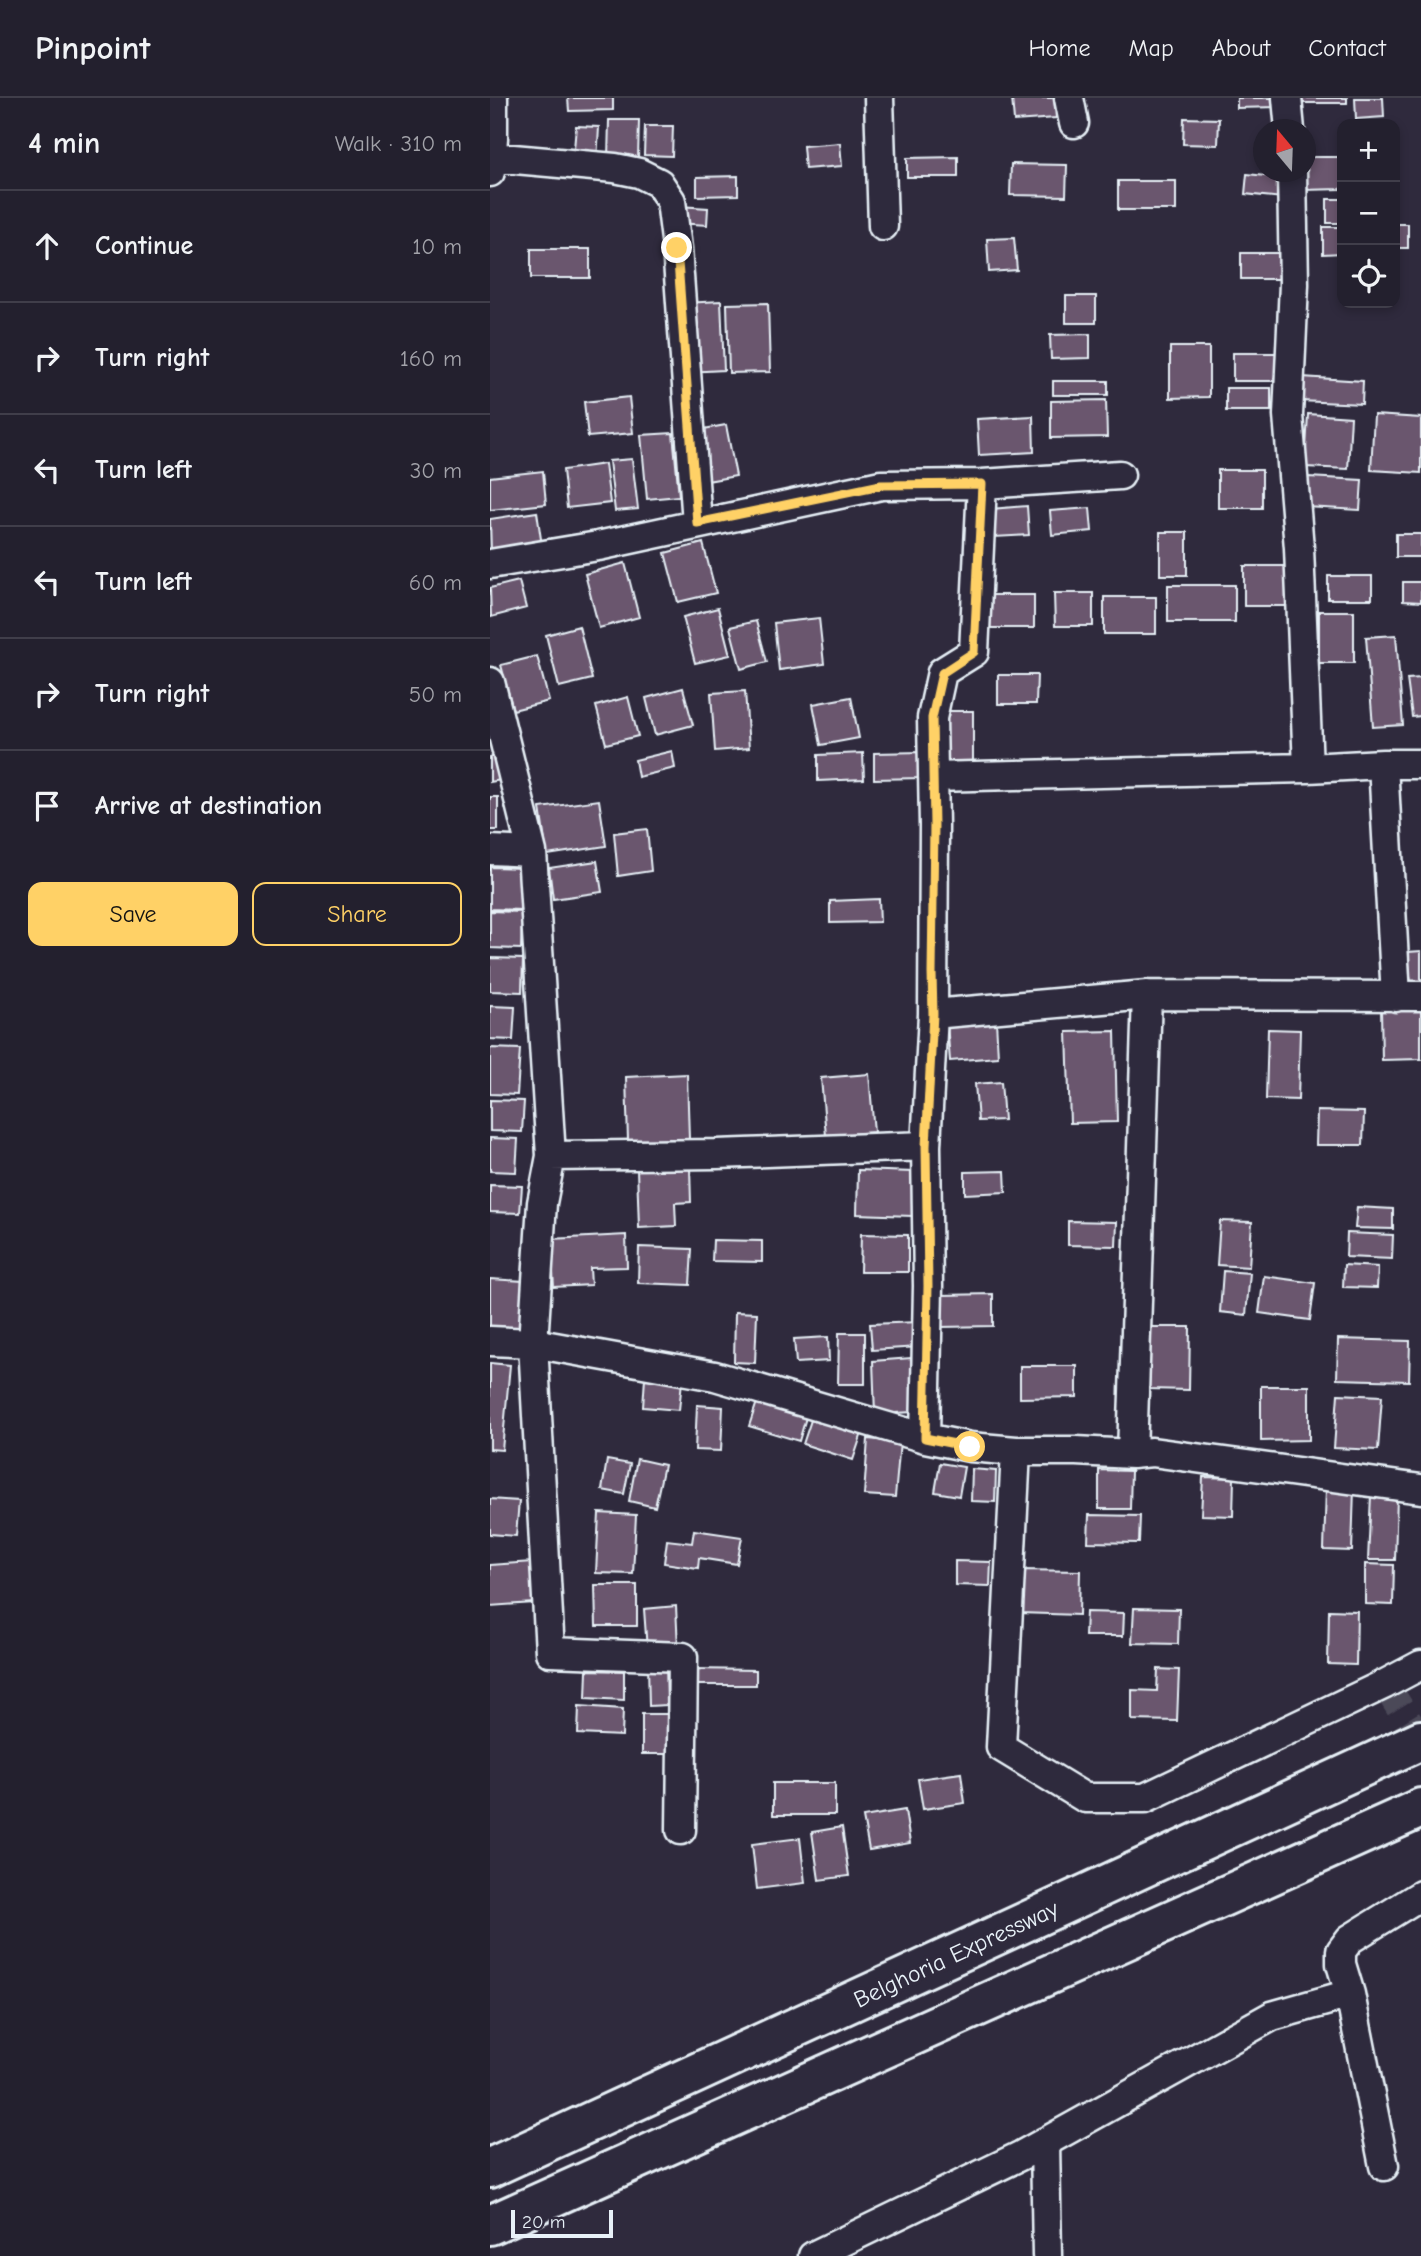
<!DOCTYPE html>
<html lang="en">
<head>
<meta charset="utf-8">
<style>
	:root { --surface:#23202e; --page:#2b2836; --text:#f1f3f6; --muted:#a3a3aa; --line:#403e4a; --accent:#ffd166 }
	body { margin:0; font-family:"Comic Neue",sans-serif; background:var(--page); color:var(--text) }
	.controls { position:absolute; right:21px; top:21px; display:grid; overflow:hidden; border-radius:14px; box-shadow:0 4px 10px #0003 }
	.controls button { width:63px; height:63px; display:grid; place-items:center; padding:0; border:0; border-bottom:2px solid var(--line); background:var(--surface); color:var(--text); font:35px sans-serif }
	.compass { position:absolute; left:763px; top:21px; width:63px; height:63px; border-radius:50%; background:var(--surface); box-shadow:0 4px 10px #0003; rotate:341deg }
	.scale { position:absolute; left:21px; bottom:18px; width:102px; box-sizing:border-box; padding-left:7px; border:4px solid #e8f1f8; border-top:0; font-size:19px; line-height:24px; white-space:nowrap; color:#e8f1f8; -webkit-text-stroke:5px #2f2a3d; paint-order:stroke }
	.stop { position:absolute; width:21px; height:21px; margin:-16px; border:5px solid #ffd166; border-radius:50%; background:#fff }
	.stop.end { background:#ffd166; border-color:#fff; box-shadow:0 2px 7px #0008 }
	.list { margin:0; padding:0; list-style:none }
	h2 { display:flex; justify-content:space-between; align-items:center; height:91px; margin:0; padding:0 28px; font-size:30px }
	h2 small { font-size:23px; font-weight:400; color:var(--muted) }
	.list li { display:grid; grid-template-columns:46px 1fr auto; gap:21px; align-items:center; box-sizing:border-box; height:112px; padding:0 28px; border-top:2px solid var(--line) }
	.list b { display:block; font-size:26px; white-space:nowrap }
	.list em { font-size:23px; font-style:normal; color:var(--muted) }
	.actions { display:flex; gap:14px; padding:21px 28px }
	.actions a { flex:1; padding:16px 0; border:2px solid var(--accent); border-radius:14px; text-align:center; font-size:24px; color:var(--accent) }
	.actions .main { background:var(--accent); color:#111 }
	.icon { flex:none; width:38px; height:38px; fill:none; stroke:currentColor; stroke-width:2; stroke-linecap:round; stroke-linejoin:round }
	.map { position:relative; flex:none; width:931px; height:2158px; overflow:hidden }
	header { display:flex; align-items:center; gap:42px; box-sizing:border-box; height:98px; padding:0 35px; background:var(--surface); border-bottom:2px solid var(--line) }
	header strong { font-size:33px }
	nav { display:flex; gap:38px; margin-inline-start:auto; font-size:24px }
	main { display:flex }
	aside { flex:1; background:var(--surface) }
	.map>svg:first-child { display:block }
</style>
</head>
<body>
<header>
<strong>Pinpoint</strong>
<nav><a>Home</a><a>Map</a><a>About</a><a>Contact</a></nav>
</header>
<main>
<aside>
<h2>4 min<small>Walk · 310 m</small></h2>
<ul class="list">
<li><svg class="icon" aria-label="ahead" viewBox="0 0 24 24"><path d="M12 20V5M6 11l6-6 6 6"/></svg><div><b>Continue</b></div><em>10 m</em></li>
<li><svg class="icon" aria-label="right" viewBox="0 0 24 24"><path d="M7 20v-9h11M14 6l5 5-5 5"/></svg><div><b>Turn right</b></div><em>160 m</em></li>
<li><svg class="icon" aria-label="left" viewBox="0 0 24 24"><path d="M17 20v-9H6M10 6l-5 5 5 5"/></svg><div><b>Turn left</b></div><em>30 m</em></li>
<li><svg class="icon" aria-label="left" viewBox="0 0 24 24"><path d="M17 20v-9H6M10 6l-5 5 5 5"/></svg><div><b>Turn left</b></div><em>60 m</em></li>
<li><svg class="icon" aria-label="right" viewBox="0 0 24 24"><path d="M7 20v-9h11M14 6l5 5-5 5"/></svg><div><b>Turn right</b></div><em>50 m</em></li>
<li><svg class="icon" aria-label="arrive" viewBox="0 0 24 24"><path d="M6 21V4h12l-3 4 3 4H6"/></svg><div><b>Arrive at destination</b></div></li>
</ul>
<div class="actions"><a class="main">Save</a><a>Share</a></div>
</aside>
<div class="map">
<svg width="931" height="2158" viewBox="0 0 931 2158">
	<rect width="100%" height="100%" fill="#2f2a3d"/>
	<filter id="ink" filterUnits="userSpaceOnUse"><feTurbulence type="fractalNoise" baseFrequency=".0143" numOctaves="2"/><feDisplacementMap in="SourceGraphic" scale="14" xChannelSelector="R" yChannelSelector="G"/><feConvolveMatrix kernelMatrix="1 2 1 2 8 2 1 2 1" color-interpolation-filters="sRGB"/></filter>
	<g filter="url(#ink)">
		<path fill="#6b576e" stroke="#e8f1f8" stroke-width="2" d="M78 0H123V12L79 13Z
			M522 0H564L566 20 524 23Z
			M747 0H788V9L747 10Z
			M809 0H857V5H809Z
			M865 0H893L894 19 866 21Z
			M694 20 729 21 728 47 693 46Z
			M119 22H149L148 61 118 60Z
			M86 28 109 29 107 64 83 63Z
			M155 28H183L182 58 154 57Z
			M350 45 352 68 315 71 313 48Z
			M468 59V79H417V60Z
			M816 59H852V91L812 92 816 74Z
			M521 66 577 67 576 98 520 97Z
			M757 76 794 80 792 100 755 96Z
			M248 78V97L207 98V79Z
			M628 83H686V112H628Z
			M837 101H852V125H837Z
			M189 108 218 110 217 127 188 125Z
			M905 126H918V150H905Z
			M833 129H852V155L833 156Z
			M524 140 527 172 499 174 497 141Z
			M41 151H100V180H41Z
			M751 155H793L792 181H751Z
			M576 198H606V225H576Z
			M231 203 234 272 197 274 194 205Z
			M278 205 280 274 239 275 237 206Z
			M600 236V260L561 261 560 237Z
			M680 249H719V299L680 300Z
			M743 255H788L789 283H743Z
			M812 279 873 283 872 306 810 303Z
			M563 283H618V297H563Z
			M736 290H781V313H736Z
			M139 299 143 335 98 339 94 304Z
			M616 302 617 339 561 340V303Z
			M818 316 861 319 858 371 815 369Z
			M884 317 931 320V375L881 372Z
			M543 318 544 354 489 357 487 321Z
			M236 327 246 378 217 383 208 332Z
			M183 335 189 398 157 401 151 337Z
			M142 361 148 411 125 413 119 363Z
			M115 366 120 405 77 410 73 372Z
			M728 372H772V410H728Z
			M53 373 56 406 0 412V379Z
			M818 379 872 382 870 412 816 409Z
			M537 408 539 437 504 439 501 411Z
			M600 410 602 433 562 437 560 413Z
			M47 414 52 448 1 455 0 421Z
			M670 434H697V477H670Z
			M906 436H931V459H906Z
			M213 445 226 495 188 504 175 455Z
			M135 465 149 519 109 530 95 476Z
			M754 468H802V508H754Z
			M838 478H882V501H838Z
			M29 483 36 510 1 519 0 490Z
			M913 484H931V504L913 503Z
			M678 487H745V524H678Z
			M564 495H603V528H565Z
			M495 497H544V530H495Z
			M614 499H666V536H614Z
			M228 510 240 557 205 565 193 519Z
			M829 513H864V565H829Z
			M329 520 334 566 289 572 284 525Z
			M266 523 277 564 251 571 240 529Z
			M89 528 102 581 69 589 56 537Z
			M906 537 913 627 883 629 876 539Z
			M47 558 59 603 23 612 11 567Z
			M508 577H547L546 606H508Z
			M931 580V618L922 619 917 581Z
			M193 590 203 627 165 637 156 600Z
			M255 593 259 650 225 653 221 595Z
			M138 599 148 638 116 646 106 608Z
			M361 599 369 640 331 647 323 606Z
			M454 613H483V672H454Z
			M182 653 185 670 148 679 145 662Z
			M432 654V680L384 681V655Z
			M373 655 374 681 328 683V657Z
			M6 657 11 682 0 684V659Z
			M0 699H8V732H0Z
			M109 702 116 748 57 757 50 710Z
			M157 731 161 773 128 778 124 735Z
			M107 763 112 794 63 801 59 770Z
			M0 769 33 770 31 812 0 811Z
			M389 801 390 824 340 825V803Z
			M0 813 32 814 31 851 0 850Z
			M931 853V889H921L918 854Z
			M0 860 33 861 32 894 0 893Z
			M0 908 25 909 23 942 0 941Z
			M931 911V961L892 962 891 912Z
			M506 922 508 959 460 963 457 925Z
			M778 931 810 932 808 1002 776 1001Z
			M625 933 627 1024 580 1025 577 934Z
			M0 950 30 951 27 997 0 996Z
			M197 976 199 1041 138 1043 136 979Z
			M379 976 384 1034 336 1038 331 980Z
			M511 984 514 1022 488 1023 485 986Z
			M0 1002 34 1003 32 1034 0 1033Z
			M827 1013 874 1014 873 1047H826Z
			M0 1040 28 1041 26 1074 0 1073Z
			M200 1069 201 1104 185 1105 186 1128 149 1130 147 1071Z
			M368 1072 423 1074 422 1118 367 1116Z
			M515 1073 516 1094 475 1096V1074Z
			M0 1087 32 1088 30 1115 0 1114Z
			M867 1109 903 1111V1131L865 1130Z
			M578 1123 627 1124 626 1148 578 1147Z
			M730 1123 762 1124 759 1169 727 1167Z
			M857 1135 903 1137 902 1161 856 1159Z
			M371 1136 418 1137V1174H370Z
			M136 1137 137 1169 100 1170 101 1187 64 1189 61 1141Z
			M223 1142 272 1143V1164L222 1163Z
			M149 1149 202 1151 200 1187 148 1185Z
			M854 1167 888 1169 887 1190 853 1189Z
			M733 1173 760 1175 756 1217 730 1214Z
			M774 1178 825 1185 820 1222 769 1215Z
			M0 1181 34 1183 32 1236 0 1235Z
			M503 1196V1228L451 1229V1197Z
			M245 1214 267 1215 265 1265 244 1264Z
			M428 1224 429 1249 382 1252 380 1226Z
			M660 1229H700L699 1292 659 1291Z
			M349 1235H375V1286H348Z
			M338 1239 339 1263 306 1265 304 1241Z
			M848 1241 920 1243 919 1283 847 1281Z
			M421 1260 424 1314 385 1316 383 1263Z
			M0 1265 20 1267 12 1352 0 1351Z
			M530 1268H587V1299L530 1300Z
			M155 1280 192 1283 189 1312 153 1309Z
			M771 1288H819V1342L771 1343Z
			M848 1296 892 1298 888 1352 844 1350Z
			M268 1301 317 1316 309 1343 259 1328Z
			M207 1307 233 1309 231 1353 205 1352Z
			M322 1319 372 1335 363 1362 313 1346Z
			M378 1341 410 1344 405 1399 374 1397Z
			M147 1361 174 1367 165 1409 139 1403Z
			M117 1362 140 1366 134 1396 112 1392Z
			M450 1365 474 1369 469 1398 445 1394Z
			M482 1371 506 1373 505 1404 481 1403Z
			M609 1372 641 1373 640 1411H609Z
			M713 1379 744 1380 743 1418 711 1417Z
			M836 1389 864 1390 862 1453 834 1452Z
			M881 1397 907 1398 905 1462H878Z
			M0 1401 29 1403 26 1438 0 1436Z
			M109 1415 146 1417 143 1476 106 1475Z
			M599 1417 650 1418 649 1445 598 1444Z
			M204 1432 252 1439 247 1466 209 1460 208 1470 174 1465 177 1442 202 1445Z
			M465 1463 501 1464 500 1488 465 1487Z
			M42 1464 44 1505 0 1508V1467Z
			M875 1466 904 1467 903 1507 875 1506Z
			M530 1472 590 1473 589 1517 529 1515Z
			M105 1487H147V1528H106Z
			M186 1508 188 1550 157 1552 154 1511Z
			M644 1510 689 1511 688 1546 642 1545Z
			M839 1512 867 1513 866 1567 838 1566Z
			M596 1514 634 1515 633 1538H595Z
			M176 1565 177 1607 159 1608 158 1566Z
			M203 1571 266 1572V1587H203Z
			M668 1571 689 1572 687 1623 642 1622V1592L667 1593Z
			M97 1572 134 1573V1602L96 1600Z
			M89 1608 133 1611 132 1638 88 1636Z
			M152 1616H179V1656H152Z
			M471 1675 475 1705 433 1711 428 1681Z
			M283 1685H345V1717H283Z
			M415 1712 420 1745 379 1752 373 1719Z
			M352 1729 359 1778 329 1782 322 1734Z
			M310 1740 315 1785 267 1791 262 1746Z"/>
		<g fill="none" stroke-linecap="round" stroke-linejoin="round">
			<path stroke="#4b4859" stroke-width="28" stroke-dasharray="28 14" stroke-linecap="butt" d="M895 1586 931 1644"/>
			<defs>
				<path id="street" d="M389 0 393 128
					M579 0 584 25
					M797 0 800 32
					M2 59 125 70 149 75 169 85 181 103 187 150 207 425
					M0 74 3 40V0
					M802 74 804 186 798 317 809 450 818 670 893 666 906 899
					M492 386 630 377
					M0 466 108 448 391 387 492 386 484 554 452 574 442 620 444 727 443 916 436 1048 438 1188 435 1340
					M0 584 42 754 61 1058 52 1105 43 1245 225 1278 435 1340 480 1349 526 1353H586L642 1356 662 1354 931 1391
					M893 666H931
					M443 679 818 670
					M0 752 42 754
					M443 916 657 897 931 898
					M61 1058 227 1056 436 1048
					M0 1243 43 1245 60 1554 193 1559 191 1732
					M526 1353 511 1649 595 1700H655L895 1586 931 1567
					M642 1356 657 897
					M555 2044 557 2158
					M894 2068 860 1896 851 1866V1853L860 1841 931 1797
					M323 2158 532 2057 782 1918 860 1896"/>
				<path id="highway" d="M0 2070 931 1642
					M0 2127 931 1710"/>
			</defs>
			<use href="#street" stroke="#e8f1f8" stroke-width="33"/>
			<use href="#highway" stroke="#e8f1f8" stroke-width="44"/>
			<use href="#street" stroke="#2f2a3d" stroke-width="28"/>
			<use href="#highway" stroke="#2f2a3d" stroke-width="38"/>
		</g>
	</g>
	<g fill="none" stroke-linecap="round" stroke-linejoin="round" filter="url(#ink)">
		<path stroke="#ffd166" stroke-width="9" d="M187 150 207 425 391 387 492 386 484 554 452 575 442 620 444 727 442 875 443 916 436 1048 438 1188 435 1340 480 1349"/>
	</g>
	<g text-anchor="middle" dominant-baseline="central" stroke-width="7" stroke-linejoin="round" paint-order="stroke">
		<g font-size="24" fill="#e8f1f8" stroke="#2f2a3d">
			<text transform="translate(466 1856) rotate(-25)">Belghoria Expressway</text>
		</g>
	</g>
</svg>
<div class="controls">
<button>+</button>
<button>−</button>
<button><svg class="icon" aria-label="locate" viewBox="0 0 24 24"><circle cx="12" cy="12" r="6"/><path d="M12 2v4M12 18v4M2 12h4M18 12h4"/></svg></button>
</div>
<svg class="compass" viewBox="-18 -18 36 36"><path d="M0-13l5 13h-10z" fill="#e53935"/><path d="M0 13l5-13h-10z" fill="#a3a3aa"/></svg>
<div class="scale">20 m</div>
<div class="stop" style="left:480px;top:1349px"></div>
<div class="stop end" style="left:187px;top:150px"></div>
</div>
</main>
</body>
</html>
